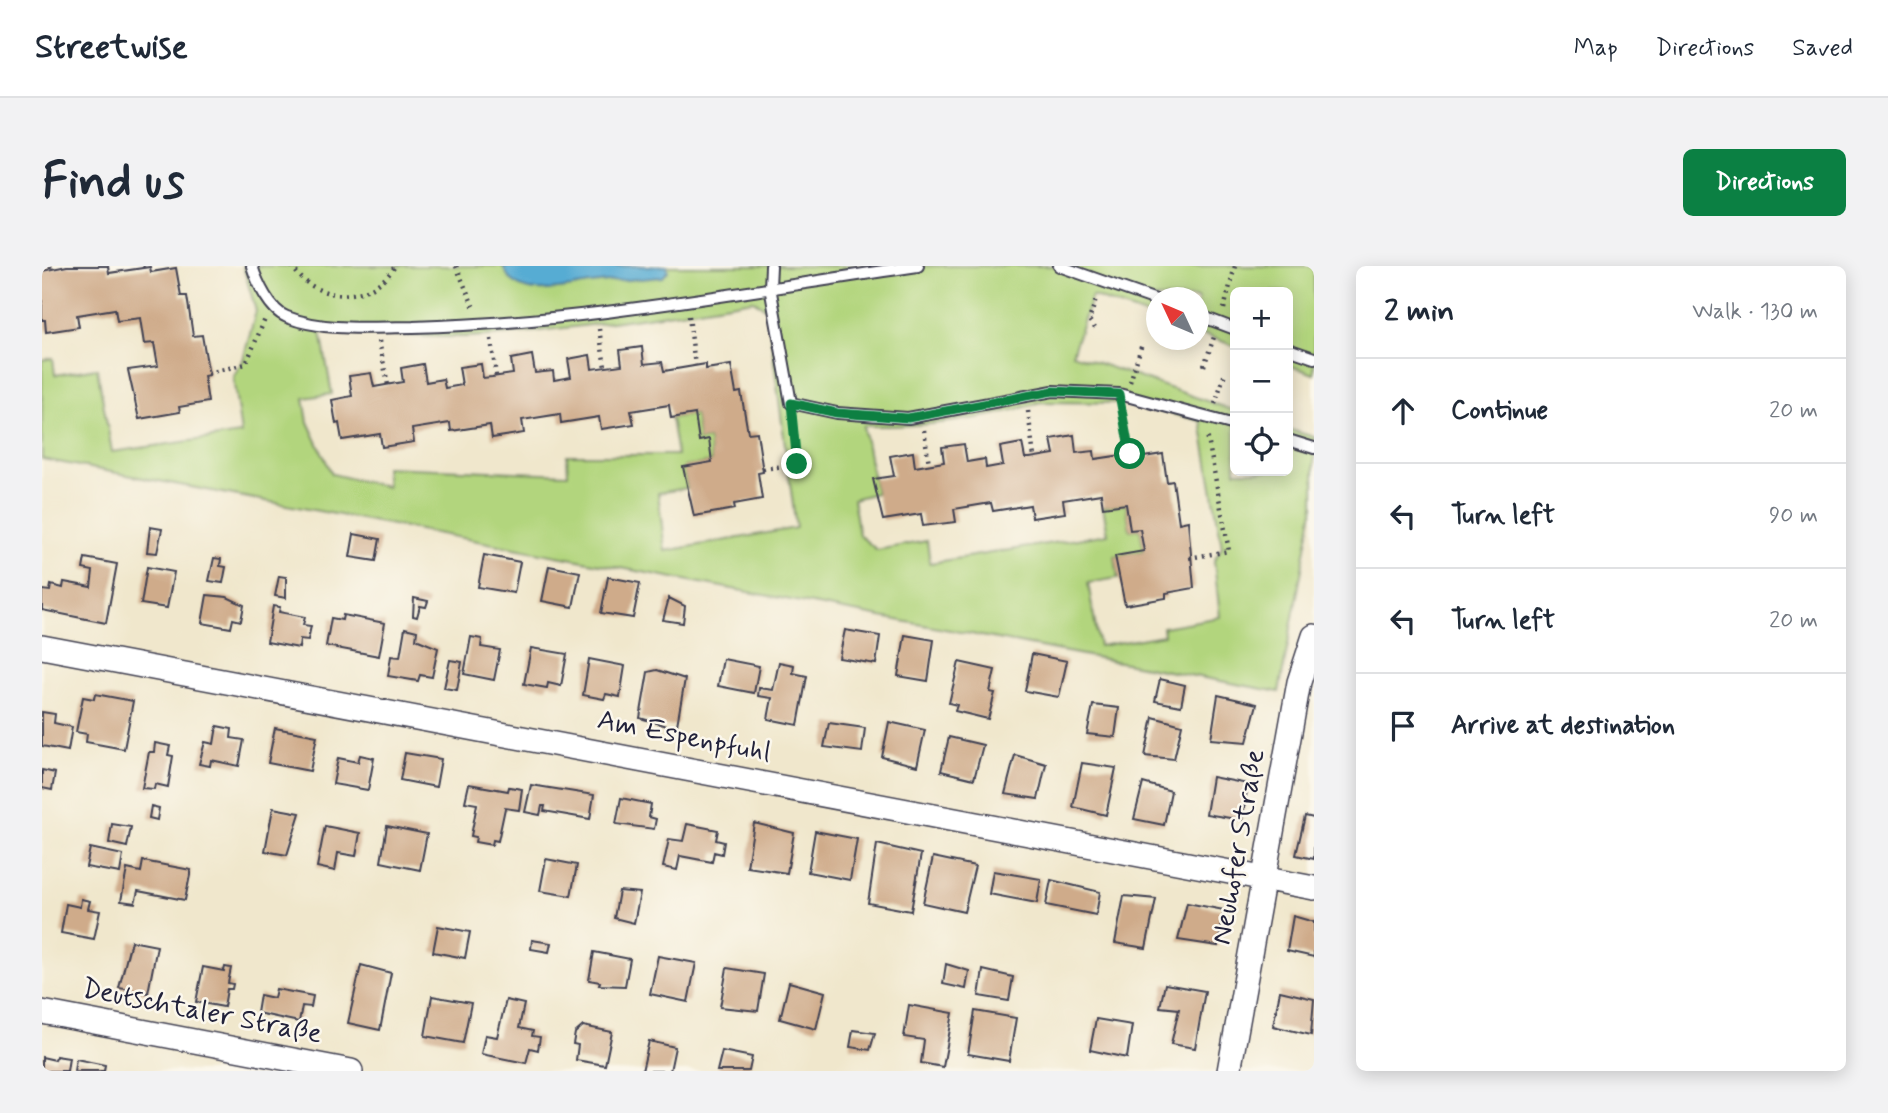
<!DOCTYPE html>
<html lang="en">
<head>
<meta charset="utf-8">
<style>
	:root { --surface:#fff; --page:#f2f2f3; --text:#1f2937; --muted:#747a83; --line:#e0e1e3; --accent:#0b8043 }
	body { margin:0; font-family:Mynerve,sans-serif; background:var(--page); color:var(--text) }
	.controls { position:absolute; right:21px; top:21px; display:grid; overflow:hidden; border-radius:10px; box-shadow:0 4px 18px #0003 }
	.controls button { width:63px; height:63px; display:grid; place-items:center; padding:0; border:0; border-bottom:2px solid var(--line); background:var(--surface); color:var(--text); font:35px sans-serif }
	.compass { position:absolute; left:1104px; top:21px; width:63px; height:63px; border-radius:50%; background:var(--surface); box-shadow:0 4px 18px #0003; rotate:314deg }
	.stop { position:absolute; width:21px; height:21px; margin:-16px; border:5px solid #0b8043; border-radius:50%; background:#fff }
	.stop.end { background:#0b8043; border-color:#fff; box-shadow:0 2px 7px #0008 }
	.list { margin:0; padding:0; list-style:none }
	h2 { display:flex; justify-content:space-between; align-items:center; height:91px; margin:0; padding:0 28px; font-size:30px }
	h2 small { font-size:23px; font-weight:400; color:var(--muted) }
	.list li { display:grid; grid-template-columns:46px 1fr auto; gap:21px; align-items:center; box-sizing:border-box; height:105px; padding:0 28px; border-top:2px solid var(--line) }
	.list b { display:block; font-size:26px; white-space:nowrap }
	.list em { font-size:23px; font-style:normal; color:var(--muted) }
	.icon { flex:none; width:38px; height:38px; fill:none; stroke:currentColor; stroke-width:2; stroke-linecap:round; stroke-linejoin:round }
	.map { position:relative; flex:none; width:1272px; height:805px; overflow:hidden; border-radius:10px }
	header { display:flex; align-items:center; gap:42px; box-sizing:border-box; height:98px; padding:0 35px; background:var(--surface); border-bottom:2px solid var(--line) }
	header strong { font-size:33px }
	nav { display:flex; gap:38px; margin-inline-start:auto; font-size:24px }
	.intro { display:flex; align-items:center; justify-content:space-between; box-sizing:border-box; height:168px; padding:0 42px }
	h1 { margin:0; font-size:49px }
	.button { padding:18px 32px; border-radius:10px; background:var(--accent); color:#fff; font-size:24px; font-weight:700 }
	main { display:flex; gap:42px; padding:0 42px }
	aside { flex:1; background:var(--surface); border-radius:10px; box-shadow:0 4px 18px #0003 }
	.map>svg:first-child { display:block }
</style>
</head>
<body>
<header>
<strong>Streetwise</strong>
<nav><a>Map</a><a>Directions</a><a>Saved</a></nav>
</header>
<div class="intro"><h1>Find us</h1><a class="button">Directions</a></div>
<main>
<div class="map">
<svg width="1272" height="805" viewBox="0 0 1272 805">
	<rect width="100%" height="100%" fill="#fbf7ec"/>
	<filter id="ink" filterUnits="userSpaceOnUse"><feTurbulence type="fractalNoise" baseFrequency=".0143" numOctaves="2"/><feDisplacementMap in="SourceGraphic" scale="14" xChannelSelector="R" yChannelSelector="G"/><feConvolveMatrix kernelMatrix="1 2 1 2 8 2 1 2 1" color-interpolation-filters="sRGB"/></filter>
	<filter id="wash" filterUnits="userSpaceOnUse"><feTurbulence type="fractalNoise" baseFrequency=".00686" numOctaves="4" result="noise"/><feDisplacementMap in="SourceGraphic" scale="28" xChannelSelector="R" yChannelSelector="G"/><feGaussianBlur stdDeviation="1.57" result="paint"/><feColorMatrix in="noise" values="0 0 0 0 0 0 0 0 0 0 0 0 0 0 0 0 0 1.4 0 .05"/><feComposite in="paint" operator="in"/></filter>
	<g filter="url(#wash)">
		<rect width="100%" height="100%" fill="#f0e7cc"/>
		<path fill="#b2d57d" stroke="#6a7c5c" stroke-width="2" fill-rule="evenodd" d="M201 0H1272V108L1246 99V26H1193V80L1157 67 1156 32H1114V53L1050 30 1030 88 1193 145V205H1246V163L1272 171V239L1237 426 0 193V94L11 92 13 109 55 102 70 186 199 168 191 111 201 94 214 45ZM711 34 725 43 754 262 623 285 616 227 645 222 642 201 670 196 667 173 657 175 653 148 629 152 635 189H525L526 208 343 201 345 221 290 208 266 156 262 132 290 128 279 66C334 68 390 73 445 70 534 63 623 49 711 34ZM998 136 1085 137 1159 155 1180 281 1172 295 1178 351 1121 361 1122 369 1057 380 1046 317 1076 312 1073 290 1102 285 1098 263 1088 264 1084 238 1061 241 1066 268 888 297 885 275 835 284 817 269 811 233 834 227 821 160C877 161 945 155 998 136Z"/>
		<path fill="#56acd3" stroke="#3c6787" stroke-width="2" d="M461 0H625L626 5 621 11C597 13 573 15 549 18 522 21 474 38 461 0Z"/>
		<g id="blocks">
			<path fill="#cfab8a" d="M25 0H66L67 7 108 1 109 6 134 2 139 30H145L151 70 160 69 167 109 162 110 166 136 137 141 138 146 97 153 86 104 116 100 112 77 102 78 98 52 75 55 73 43 35 49 37 61 4 66 3 54H0V5Z
				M600 81 602 98 620 96 622 105 664 98V103L689 99 694 127 699 126 706 167 715 166 721 206 716 207 720 233 692 238 693 243 652 250 641 201 670 196 667 173 657 175 653 148 629 152 627 139 589 145 592 158 559 163 557 151 519 157 518 148 480 154 482 167 450 172 448 159 409 165 408 157 370 163 372 176 340 181 338 168 300 174 297 157 294 158 290 134 310 130 307 110 329 107 332 121 361 116 359 102 381 98 384 116 401 113 403 122 420 119 417 101 439 98 441 112 450 111 471 108 469 93 490 89 493 107 511 105 512 114 529 111 526 93 548 89 550 103 580 99 578 84Z
				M1032 169 1034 187 1052 185 1053 193 1094 187 1095 192 1121 188 1125 216 1131 215 1137 257 1146 255 1152 322 1124 327V332L1083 339 1073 290 1102 285 1098 263 1088 264 1084 238 1061 241 1059 228 1021 234 1023 247 990 252 988 239 951 245 949 237 912 243 914 256 881 260 879 248 841 254 831 213 852 210 848 190 871 186 873 201 896 197 902 196 900 181 922 178 925 196 943 193 944 202 961 199 958 181 980 177 983 192H988L1012 188 1009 173Z
				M108 261 120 263 115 287 105 286Z
				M312 268 338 273 334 295 308 291Z
				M442 289 478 296 472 327 436 321Z
				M43 292 75 298 64 357 0 344V324L8 325 9 319 21 322 22 316 49 321 51 305 41 303Z
				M172 292 179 293 178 300 184 301 181 317 167 315Z
				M507 300 538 306 531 341 500 335Z
				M105 301 132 306 125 342 99 338Z
				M237 310 244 311V332L233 330Z
				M566 311 598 317 591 352 559 347Z
				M165 329 185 331 202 339 199 355 191 353 189 362 160 357Z
				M372 332 386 335 384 341 378 340 375 351 371 350Z
				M627 332 643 340 641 357 621 354Z
				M231 340 238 341 237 346 263 351 261 359 269 360 266 374 258 373 257 382 225 376Z
				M301 349 343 357 337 390 284 380 289 352 300 354Z
				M363 362 375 365 374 373 396 382 390 411 378 409 376 415 346 410 349 390 358 391Z
				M803 364 838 370 834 398 797 392Z
				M863 369 892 374 886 415 856 410Z
				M429 371 440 373 439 381 458 384 452 414 422 408Z
				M489 382 525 388 519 420 506 417 505 422 482 418Z
				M990 388 1025 395 1017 431 983 425Z
				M547 393 583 400 578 431 564 428 562 433 541 429Z
				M681 393 717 400 712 427 676 420Z
				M408 394 420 396 415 424 402 422Z
				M737 396 752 399 751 407 765 410 756 459 726 453 730 432 716 430 717 422 731 424Z
				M917 396 953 404 948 426 953 427 946 453 913 445 915 439 907 437Z
				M615 404 643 413 635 459 625 460 598 452 606 406Z
				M1118 413 1143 419 1139 440 1113 435Z
				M53 428 91 435 82 483 44 476 45 468 34 466 41 431 52 433Z
				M1176 429 1215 438 1205 476 1169 473Z
				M1051 439 1077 442 1073 471 1045 468Z
				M0 446 13 448 12 457 30 461 26 485 0 480Z
				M1111 451 1140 459 1132 493 1103 490Z
				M847 456 883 464 875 500 840 491Z
				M787 457 823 462 820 486 782 481Z
				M175 460 190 463 189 472 202 474 197 500 169 494 168 500 157 498 163 476 172 478Z
				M233 462 275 470 268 505 226 497Z
				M907 471 941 479 932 513 899 505Z
				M113 477 128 480 126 489 131 490 126 521 113 518 112 523 100 522 107 486H112Z
				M363 487 399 493 394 521 358 514Z
				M318 489 332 492 326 524 291 518 296 492 316 496Z
				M973 489 1004 498 996 533 963 528Z
				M1040 497 1074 502 1064 549 1031 541Z
				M0 504 13 507 10 524 0 522Z
				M1170 511 1206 518 1200 554 1164 548Z
				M1101 517 1129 525 1122 559 1092 553Z
				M427 518 466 525 467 521 480 523 477 544 463 542 456 575 451 574 450 579 433 576 434 571 429 570 435 538 423 536Z
				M489 519 552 529 548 553 502 545 503 540H500L498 549 483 546Z
				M579 532 609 538 607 551 614 553 612 563 574 558Z
				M109 540 117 542 115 554 107 552Z
				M231 542 258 547 245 589 223 585Z
				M1263 550 1272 552V593L1254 589Z
				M712 557 752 567 745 607 705 601Z
				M70 558 89 561 85 581 67 577Z
				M645 558 676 564 674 574 682 576 680 588 672 586 670 596 638 590 635 604 621 601 627 573 641 575Z
				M283 560 318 567 314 590 296 587 293 605 275 601Z
				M345 560 385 568 378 604 339 596Z
				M773 565 815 573 808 614 766 606Z
				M835 578 879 588 869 645 826 637Z
				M48 582 81 589 78 607 44 601Z
				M891 591 933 600 922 646 881 637Z
				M504 593 535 599 529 630 498 625Z
				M101 595 149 604 143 634 96 625 93 637 79 635 85 603 99 606Z
				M951 605 999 613 995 637 947 628Z
				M1009 614 1058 626 1054 649 1004 639Z
				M577 625 598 627 592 657 572 652Z
				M1082 630 1114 633 1104 682 1073 677Z
				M39 633 48 635 46 643 58 645 52 673 19 667 24 638 38 641Z
				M1145 637 1182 644 1176 680 1136 674Z
				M1251 650 1272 656V691L1245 685Z
				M396 660 428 666 423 692 391 686Z
				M490 674 509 677 507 686 489 683Z
				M89 675 115 680 106 727 77 722Z
				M552 686 588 693 583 720 557 719 558 716 547 714Z
				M616 690 654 697 646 736 608 728Z
				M904 698 927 705 924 723 901 718Z
				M319 699 349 707 338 764 306 757Z
				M161 701 182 705 183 701 189 702 186 717 191 718 190 723H185L182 741 154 736Z
				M685 702 722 708 716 745 678 741Z
				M941 704 971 711 967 735 937 730Z
				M747 716 783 726 774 763 738 753Z
				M1123 718 1163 725 1153 782 1129 778 1137 743 1118 741Z
				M234 723 271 730 269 741 260 740 257 756 215 747 218 729 232 732Z
				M1238 725 1272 733 1269 769 1231 760Z
				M390 730 429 737 421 777 383 770Z
				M464 734 482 738 477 762 491 765 490 770 498 771 496 784 488 782 484 797 439 788 443 769 455 771Z
				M867 739 911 747 901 801 879 797 882 774 862 771Z
				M933 745 974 752 967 795 926 788Z
				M1054 753 1090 759 1085 792 1048 784Z
				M541 760 570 766 563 799 534 794 536 779 531 778 533 767Z
				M811 764 833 767 828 784 808 781Z
				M607 775 633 781 628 805H600Z
				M680 785 710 791 707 805H675Z
				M14 790 27 792 25 805H0V791L13 794Z
				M34 793 63 799 62 805H32Z"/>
		</g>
	</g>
	<g filter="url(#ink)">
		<use href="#blocks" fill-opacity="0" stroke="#414051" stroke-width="2"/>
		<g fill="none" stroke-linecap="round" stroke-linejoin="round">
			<defs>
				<path id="service" d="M210 0C215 16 228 45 245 51 283 66 331 61 371 61 541 57 709 24 876 0
					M729 0 728 21 749 137 795 147 866 152 1011 125 1077 128 1193 159
					M1017 0 1114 34
					M1156 49 1193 63
					M1246 83 1272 92
					M1246 174 1272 182"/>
				<path id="minor" d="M0 381 1272 622
					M0 746 309 805
					M1187 805 1257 416 1272 370"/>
			</defs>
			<use href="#service" stroke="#414051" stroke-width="14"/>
			<use href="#minor" stroke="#414051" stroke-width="26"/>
			<path stroke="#414051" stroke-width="4.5" stroke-dasharray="2 5" stroke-linecap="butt" d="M8 0 9 4
				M101 0 102 1
				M250 0C273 38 330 38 353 0
				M414 0 433 44
				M1182 43 1193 0
				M647 50 653 100
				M1053 62 1047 54 1055 31
				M557 63 563 101
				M449 73 454 110
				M337 75 346 119
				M1162 100 1172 71
				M166 107 204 98 223 53
				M1088 116 1100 78
				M1173 138 1183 107
				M986 145 992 191
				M1080 146 1088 188
				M882 164 887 198
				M721 203 755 198 750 152
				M1147 292 1187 285 1165 168"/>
			<use href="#service" stroke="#fff" stroke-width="10"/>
			<use href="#minor" stroke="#fff" stroke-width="23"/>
		</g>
	</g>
	<g fill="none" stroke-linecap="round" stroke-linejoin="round" filter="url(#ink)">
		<path stroke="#0b8043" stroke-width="9" d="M755 198 749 137 795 147 866 152 1011 125 1077 128 1088 188"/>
	</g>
	<g text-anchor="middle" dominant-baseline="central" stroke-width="5" stroke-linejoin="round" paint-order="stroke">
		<g font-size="28" fill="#22223b" stroke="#fbf7ec">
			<text transform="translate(642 471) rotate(11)">Am Espenpfuhl</text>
			<text transform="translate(1197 581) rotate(-80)">Neuhofer Straße</text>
			<text transform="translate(160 746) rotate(11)">Deutschtaler Straße</text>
		</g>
	</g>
</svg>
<div class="controls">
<button>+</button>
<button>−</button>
<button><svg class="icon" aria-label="locate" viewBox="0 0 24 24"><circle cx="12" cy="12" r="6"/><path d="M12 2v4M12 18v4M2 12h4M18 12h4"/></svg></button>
</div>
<svg class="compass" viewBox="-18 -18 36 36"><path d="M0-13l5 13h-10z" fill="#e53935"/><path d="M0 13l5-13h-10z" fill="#747a83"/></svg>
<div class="stop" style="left:1088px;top:188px"></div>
<div class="stop end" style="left:755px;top:198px"></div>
</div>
<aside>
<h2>2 min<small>Walk · 130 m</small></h2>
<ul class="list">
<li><svg class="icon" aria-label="ahead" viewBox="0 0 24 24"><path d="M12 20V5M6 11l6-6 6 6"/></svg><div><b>Continue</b></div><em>20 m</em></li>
<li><svg class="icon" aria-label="left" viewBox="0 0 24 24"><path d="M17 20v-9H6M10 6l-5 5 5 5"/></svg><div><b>Turn left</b></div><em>90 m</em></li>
<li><svg class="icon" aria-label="left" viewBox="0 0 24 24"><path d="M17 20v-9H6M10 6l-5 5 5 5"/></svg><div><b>Turn left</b></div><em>20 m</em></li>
<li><svg class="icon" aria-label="arrive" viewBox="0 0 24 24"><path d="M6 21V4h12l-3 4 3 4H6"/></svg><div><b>Arrive at destination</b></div></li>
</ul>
</aside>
</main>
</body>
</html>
